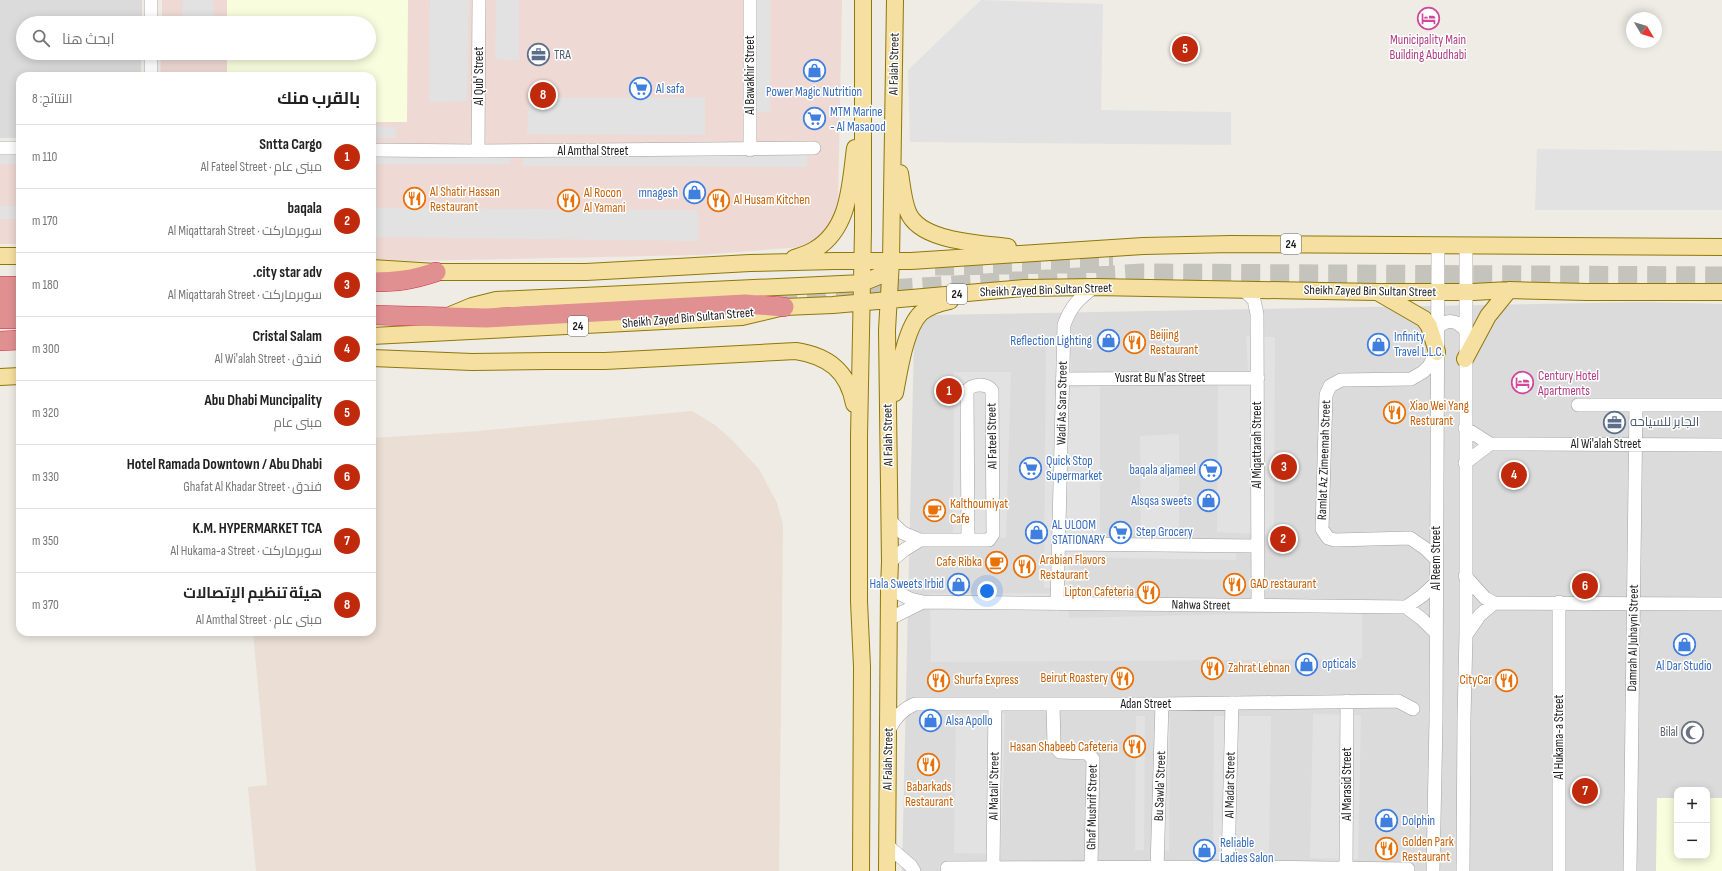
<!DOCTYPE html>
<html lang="ar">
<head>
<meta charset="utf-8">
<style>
	:root { --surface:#fff; --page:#f2f2f2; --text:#222; --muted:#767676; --line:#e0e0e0; --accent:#c0290b }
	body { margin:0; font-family:"Sofia Sans Condensed",Cairo,sans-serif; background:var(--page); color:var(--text); direction:rtl }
	.controls { position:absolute; right:12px; bottom:12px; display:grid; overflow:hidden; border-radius:8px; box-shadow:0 2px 10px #0003 }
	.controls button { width:36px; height:36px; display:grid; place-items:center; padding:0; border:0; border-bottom:1px solid var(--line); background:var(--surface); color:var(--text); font:20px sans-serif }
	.compass { position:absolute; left:1626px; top:12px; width:36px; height:36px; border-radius:50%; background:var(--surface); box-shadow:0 2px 10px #0003; rotate:128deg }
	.you { position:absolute; left:987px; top:591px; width:14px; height:14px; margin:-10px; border:3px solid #fff; border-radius:50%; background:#1a73e8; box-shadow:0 0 0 6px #1a73e833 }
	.badge { display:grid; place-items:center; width:26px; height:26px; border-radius:50%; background:var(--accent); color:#fff; font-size:13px; font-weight:700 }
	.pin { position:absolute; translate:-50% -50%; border:2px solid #fff; box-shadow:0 1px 4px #0006 }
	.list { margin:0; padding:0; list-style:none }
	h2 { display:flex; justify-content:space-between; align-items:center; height:52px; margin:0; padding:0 16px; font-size:17px }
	h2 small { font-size:13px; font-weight:400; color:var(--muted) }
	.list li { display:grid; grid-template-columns:26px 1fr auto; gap:12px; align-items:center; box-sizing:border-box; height:64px; padding:0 16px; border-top:1px solid var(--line) }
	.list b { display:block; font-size:15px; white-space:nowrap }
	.list p { margin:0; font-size:13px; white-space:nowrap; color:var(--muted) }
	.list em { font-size:13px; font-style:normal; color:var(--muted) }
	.icon { flex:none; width:22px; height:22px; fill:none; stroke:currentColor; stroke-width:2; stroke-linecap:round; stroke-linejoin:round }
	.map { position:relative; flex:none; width:1722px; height:871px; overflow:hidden; direction:ltr }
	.search { position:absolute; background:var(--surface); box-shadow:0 2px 10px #0003; left:16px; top:16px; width:360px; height:44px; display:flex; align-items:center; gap:10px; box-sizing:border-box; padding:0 14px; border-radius:22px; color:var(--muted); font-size:15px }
	.panel { position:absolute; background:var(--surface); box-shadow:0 2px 10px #0003; left:16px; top:72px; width:360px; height:564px; border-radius:12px; direction:rtl }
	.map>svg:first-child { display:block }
</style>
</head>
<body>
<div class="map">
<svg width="1722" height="871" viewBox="0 0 1722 871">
	<rect width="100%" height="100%" fill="#eeece4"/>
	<path fill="#dcdbdb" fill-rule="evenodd" d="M0 0H142V23H23V53H141V76H20V138H0Z
		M1642 302 1722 304V871H902L914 340 921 326 933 315ZM1677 790H1707V856H1677Z"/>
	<path fill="#eed9d4" d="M162 0H842L838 201 836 214 831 223 816 240 802 247 698 255 410 261 372 259V76H160L161 53H369V23H162Z
		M0 157H20V244H0Z"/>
	<path fill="#f8fdde" d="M227 0H408L407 122H372V76H227V53H369V23H227Z
		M1657 798H1677V856H1707V798H1722V871H1656Z"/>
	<path fill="#ebded4" d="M692 411 715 425 731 439 759 469 777 503 783 525 779 871H256L248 787 267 785 253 632H372V438L479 431Z"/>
	<path fill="#e2e2e2" d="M183 0H213L214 23H182Z
		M430 0H469L467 101 429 102Z
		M496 0H519V60L495 59Z
		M757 0H770V112H757Z
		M981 0 1103 4 1101 110 1231 112V145L910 142 908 70Z
		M705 97V135L527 134 529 98Z
		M372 126 396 127 395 138H372Z
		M1537 149 1722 151V210H1535Z
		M0 152H20V164H0Z
		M372 154 511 155 510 164H372Z
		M807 154V167L523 166V155Z
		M0 206H20V219H0Z
		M372 208 698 210V241L372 237Z
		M1071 335V388L1100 386V538L1141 539 1140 436 1179 434V540L1237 541 1236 560 1069 557V588H1044L1046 337Z
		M1246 336 1275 337 1274 535 1217 532 1218 385H1249Z
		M954 372H1011L1006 538 953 536Z
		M1068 593 1069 618 1362 611V659L931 662 930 594Z
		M1005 713 1001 854 954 853 956 714Z
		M1313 714 1361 715 1358 859 1310 858Z
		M1136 716H1145L1144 850H1135Z
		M1214 716H1271L1269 859H1213Z
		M1162 717H1170L1169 851H1161Z"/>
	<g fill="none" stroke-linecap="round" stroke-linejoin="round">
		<path stroke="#c4c3bc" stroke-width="19" stroke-dasharray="19 10" stroke-linecap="butt" d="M935 266 1113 263
			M749 298 1142 273 1722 276"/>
		<defs>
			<path id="minor" d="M151 23V0
				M151 76V53
				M0 148H20
				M372 150 478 151 814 148
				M750 150V0
				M478 151 479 0
				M1243 289 1254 300 1257 314 1258 605
				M1437 328C1447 319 1456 319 1466 331
				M1436 353 1429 366 1423 372 1411 379 1341 380 1330 386 1326 395 1322 529 1328 538 1335 540 1410 538 1426 549 1436 559
				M1062 379 1258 378
				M1578 405H1722
				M1465 428 1490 444H1503L1722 445
				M1465 463 1490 444
				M890 521 903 533 920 540H989L993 534 992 391C988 383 970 383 967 392L968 540
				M1059 544 1257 546
				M890 562 904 550 920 540
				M1465 576 1485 598 1494 603 1722 604
				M889 588 910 599 923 602 1406 607 1422 619 1436 633
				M1057 604 1064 325C1071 305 1079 299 1094 287
				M1406 607 1422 596 1436 583
				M889 619 923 602
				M1466 635 1480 615 1494 603
				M1053 705 1054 745 1060 752 1087 753 1093 759 1091 868
				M889 730C895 717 903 709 915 704H1162L1398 701 1413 709
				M888 846 911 866 914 871
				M1228 867 1232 703
				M947 868 1256 867 1408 869
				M993 868 995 704
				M1157 868 1162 704
				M1346 868 1347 701
				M1433 871 1436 720 1438 246
				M1463 871 1464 718 1466 635V246
				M1559 871V602
				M1630 871 1636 405"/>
			<path id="major" d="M900 173C902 185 903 200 908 212 920 242 980 243 1008 247
				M0 256H20
				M794 258C800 256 808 254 814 250 850 229 850 185 855 148
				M372 268 436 272H586L750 263 835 261H911L1143 246 1231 244 1722 247
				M1379 293 1424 319 1429 326 1437 352
				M448 316 472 306 496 300 862 283 879 276 891 261
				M372 336 742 317 784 307 833 305 1024 288 1094 287 1377 292H1473L1509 290 1587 292H1722
				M372 358 472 362 547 361H605L796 351C828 356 848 371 854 404
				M1465 359 1488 316 1509 290
				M0 377 20 376
				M895 393C899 373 905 328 921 313 930 306 939 303 950 301
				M861 871 862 667 859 601V437L863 229V0
				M887 871 889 588 890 562 887 330 891 261 895 0"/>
			<path id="highway" d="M372 282C397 282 412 280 436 272
				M0 286H20
				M0 304H20
				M372 315 486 318 745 304 784 307
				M0 319H20
				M0 341 20 340"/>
		</defs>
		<use href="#minor" stroke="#a2a2a2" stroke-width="14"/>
		<use href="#major" stroke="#8f7808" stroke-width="18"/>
		<use href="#highway" stroke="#d02e4b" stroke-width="20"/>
		<use href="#minor" stroke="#fff" stroke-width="13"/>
		<use href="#major" stroke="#f6e0a1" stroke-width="16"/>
		<use href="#highway" stroke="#e19092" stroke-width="19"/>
	</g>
	<defs>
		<symbol id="hotel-ring" viewBox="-11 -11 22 22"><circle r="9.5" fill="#fff" stroke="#d1479c" stroke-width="1.5"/><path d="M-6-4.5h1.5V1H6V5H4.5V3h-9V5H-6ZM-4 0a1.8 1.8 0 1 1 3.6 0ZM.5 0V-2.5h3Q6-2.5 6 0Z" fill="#d1479c"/></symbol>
		<symbol id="office-ring" viewBox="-11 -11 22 22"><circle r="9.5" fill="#fff" stroke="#5c6f8a" stroke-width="1.5"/><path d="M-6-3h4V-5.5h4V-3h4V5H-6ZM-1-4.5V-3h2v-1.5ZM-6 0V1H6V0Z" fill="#5c6f8a"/></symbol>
		<symbol id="shop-ring" viewBox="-11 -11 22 22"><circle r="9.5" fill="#fff" stroke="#3f7fe0" stroke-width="1.5"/><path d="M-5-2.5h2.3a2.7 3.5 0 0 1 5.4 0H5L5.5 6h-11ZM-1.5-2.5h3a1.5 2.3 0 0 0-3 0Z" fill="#3f7fe0"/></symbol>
		<symbol id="supermarket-ring" viewBox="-11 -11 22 22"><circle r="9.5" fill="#fff" stroke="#3f7fe0" stroke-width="1.5"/><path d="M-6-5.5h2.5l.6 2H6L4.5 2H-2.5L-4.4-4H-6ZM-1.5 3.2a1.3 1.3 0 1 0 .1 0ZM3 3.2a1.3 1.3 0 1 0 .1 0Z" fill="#3f7fe0"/></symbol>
		<symbol id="restaurant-ring" viewBox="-11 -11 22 22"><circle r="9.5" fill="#fff" stroke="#e8710a" stroke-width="1.5"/><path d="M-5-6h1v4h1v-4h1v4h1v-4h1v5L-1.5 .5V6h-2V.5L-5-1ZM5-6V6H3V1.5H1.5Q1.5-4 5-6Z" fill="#e8710a"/></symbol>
		<symbol id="cafe-ring" viewBox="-11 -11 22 22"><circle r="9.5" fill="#fff" stroke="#e8710a" stroke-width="1.5"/><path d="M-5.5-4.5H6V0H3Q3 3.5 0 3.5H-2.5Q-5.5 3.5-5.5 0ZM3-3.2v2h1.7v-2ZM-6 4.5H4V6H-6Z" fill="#e8710a"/></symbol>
		<symbol id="mosque-ring" viewBox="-11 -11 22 22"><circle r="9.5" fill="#fff" stroke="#6b7280" stroke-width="1.5"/><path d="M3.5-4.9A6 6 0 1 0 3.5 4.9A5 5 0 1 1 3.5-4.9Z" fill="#6b7280"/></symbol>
	</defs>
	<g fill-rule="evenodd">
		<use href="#hotel-ring" x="1416" y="6" width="25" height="25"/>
		<use href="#office-ring" x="526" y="42" width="25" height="25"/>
		<use href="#shop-ring" x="802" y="58" width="25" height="25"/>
		<use href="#supermarket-ring" x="628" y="76" width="25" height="25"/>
		<use href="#supermarket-ring" x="802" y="106" width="25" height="25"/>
		<use href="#shop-ring" x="682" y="180" width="25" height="25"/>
		<use href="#restaurant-ring" x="402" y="186" width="25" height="25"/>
		<use href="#restaurant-ring" x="556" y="188" width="25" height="25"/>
		<use href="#restaurant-ring" x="706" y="188" width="25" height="25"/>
		<use href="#shop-ring" x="1096" y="328" width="25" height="25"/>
		<use href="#restaurant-ring" x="1122" y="330" width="25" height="25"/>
		<use href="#shop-ring" x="1366" y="332" width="25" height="25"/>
		<use href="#hotel-ring" x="1510" y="370" width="25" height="25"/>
		<use href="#restaurant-ring" x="1382" y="400" width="25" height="25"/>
		<use href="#office-ring" x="1602" y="410" width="25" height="25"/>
		<use href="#supermarket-ring" x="1018" y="456" width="25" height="25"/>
		<use href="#supermarket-ring" x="1198" y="458" width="25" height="25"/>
		<use href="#shop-ring" x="1196" y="488" width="25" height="25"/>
		<use href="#cafe-ring" x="922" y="498" width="25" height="25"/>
		<use href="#shop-ring" x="1024" y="520" width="25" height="25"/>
		<use href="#supermarket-ring" x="1108" y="520" width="25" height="25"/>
		<use href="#cafe-ring" x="984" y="550" width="25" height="25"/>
		<use href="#restaurant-ring" x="1012" y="554" width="25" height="25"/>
		<use href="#shop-ring" x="946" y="572" width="25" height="25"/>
		<use href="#restaurant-ring" x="1222" y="572" width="25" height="25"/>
		<use href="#restaurant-ring" x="1136" y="580" width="25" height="25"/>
		<use href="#shop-ring" x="1672" y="632" width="25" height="25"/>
		<use href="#shop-ring" x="1294" y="652" width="25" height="25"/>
		<use href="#restaurant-ring" x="1200" y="656" width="25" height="25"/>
		<use href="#restaurant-ring" x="1110" y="666" width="25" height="25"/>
		<use href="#restaurant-ring" x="926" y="668" width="25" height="25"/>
		<use href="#restaurant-ring" x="1494" y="668" width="25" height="25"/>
		<use href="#shop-ring" x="918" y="708" width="25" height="25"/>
		<use href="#mosque-ring" x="1680" y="720" width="25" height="25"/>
		<use href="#restaurant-ring" x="1122" y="734" width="25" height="25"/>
		<use href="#restaurant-ring" x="916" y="752" width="25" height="25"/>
		<use href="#shop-ring" x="1374" y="808" width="25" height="25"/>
		<use href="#restaurant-ring" x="1374" y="836" width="25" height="25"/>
		<use href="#shop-ring" x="1192" y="838" width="25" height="25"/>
	</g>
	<g text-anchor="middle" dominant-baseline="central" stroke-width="3" stroke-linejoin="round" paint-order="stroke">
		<g fill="#fff" stroke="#626262" stroke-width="1">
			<rect x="1281" y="234" width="20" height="20" rx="3"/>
			<rect x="947" y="284" width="20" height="20" rx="3"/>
			<rect x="568" y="316" width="20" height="20" rx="3"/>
		</g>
		<g font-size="12" font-weight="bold" fill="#1e1e1e">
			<text x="1291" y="244">24</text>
			<text x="957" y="294">24</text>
			<text x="578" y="326">24</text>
		</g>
		<g font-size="13" fill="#b23c85" stroke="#fff">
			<text x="1428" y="40">Municipality Main<tspan x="1428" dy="15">Building Abudhabi</tspan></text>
			<text x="1538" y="376" text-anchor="start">Century Hotel<tspan x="1538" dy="15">Apartments</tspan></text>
		</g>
		<g font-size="13" fill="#4e5e75" stroke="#fff" text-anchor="start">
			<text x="554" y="55">TRA</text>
			<text x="1630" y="422">الجابر للسياحه</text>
		</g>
		<g font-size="13" fill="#1e1e1e" stroke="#fff">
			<text transform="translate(894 64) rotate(-89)">Al Falah Street</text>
			<text transform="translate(750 75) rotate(-90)">Al Bawakhir Street</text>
			<text transform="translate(479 76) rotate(-90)">Al Qub' Street</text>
			<text x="593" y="151">Al Amthal Street</text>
			<text transform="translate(1046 290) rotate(-2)">Sheikh Zayed Bin Sultan Street</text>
			<text transform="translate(1370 291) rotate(1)">Sheikh Zayed Bin Sultan Street</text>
			<text transform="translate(688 318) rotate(-5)">Sheikh Zayed Bin Sultan Street</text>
			<text x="1160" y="378">Yusrat Bu N'as Street</text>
			<text transform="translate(1062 403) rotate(-89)">Wadi As Sara Street</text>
			<text transform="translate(888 435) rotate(-91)">Al Falah Street</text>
			<text transform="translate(992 436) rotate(-91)">Al Fateel Street</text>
			<text x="1606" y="444">Al Wi'alah Street</text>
			<text transform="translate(1257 445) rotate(-90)">Al Miqattarah Street</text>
			<text transform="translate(1324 460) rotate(-88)">Ramlat Az Zimeemah Street</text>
			<text transform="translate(1436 558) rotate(-90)">Al Reem Street</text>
			<text transform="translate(1201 605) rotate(1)">Nahwa Street</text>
			<text transform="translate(1633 638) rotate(-89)">Damrah Al Juhayni Street</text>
			<text x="1146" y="704">Adan Street</text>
			<text transform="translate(1559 737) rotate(-90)">Al Hukama-a Street</text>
			<text transform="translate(888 759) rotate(-89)">Al Falah Street</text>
			<text transform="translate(1347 784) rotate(-90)">Al Marasid Street</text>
			<text transform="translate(1230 785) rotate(-89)">Al Madar Street</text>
			<text transform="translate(994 786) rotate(-89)">Al Matali' Street</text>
			<text transform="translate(1160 786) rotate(-88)">Bu Sawla' Street</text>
			<text transform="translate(1092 807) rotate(-89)">Ghaf Mushrif Street</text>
		</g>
		<g font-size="13" fill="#366cbe" stroke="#fff" text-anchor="start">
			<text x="656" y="89">Al safa</text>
			<text x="814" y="92" text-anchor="middle">Power Magic Nutrition</text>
			<text x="830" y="112">MTM Marine<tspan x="830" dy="15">- Al Masaood</tspan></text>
			<text x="678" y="193" text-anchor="end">mnagesh</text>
			<text x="1394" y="337">Infinity<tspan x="1394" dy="15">Travel L.L.C.</tspan></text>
			<text x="1092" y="341" text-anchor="end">Reflection Lighting</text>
			<text x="1046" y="461">Quick Stop<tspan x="1046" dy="15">Supermarket</tspan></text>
			<text x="1196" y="470" text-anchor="end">baqala aljameel</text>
			<text x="1192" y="501" text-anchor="end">Alsqsa sweets</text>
			<text x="1052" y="525">AL ULOOM<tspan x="1052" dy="15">STATIONARY</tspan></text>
			<text x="1136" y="532">Step Grocery</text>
			<text x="944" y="584" text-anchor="end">Hala Sweets Irbid</text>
			<text x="1322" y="664">opticals</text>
			<text x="1684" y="666" text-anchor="middle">Al Dar Studio</text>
			<text x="946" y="721">Alsa Apollo</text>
			<text x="1402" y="821">Dolphin</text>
			<text x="1220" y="843">Reliable<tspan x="1220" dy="15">Ladies Salon</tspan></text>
		</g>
		<g font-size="13" fill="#c56008" stroke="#fff" text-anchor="start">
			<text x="430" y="192">Al Shatir Hassan<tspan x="430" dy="15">Restaurant</tspan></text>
			<text x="584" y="193">Al Rocon<tspan x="584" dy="15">Al Yamani</tspan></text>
			<text x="734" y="200">Al Husam Kitchen</text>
			<text x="1150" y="335">Beijing<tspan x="1150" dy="15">Restaurant</tspan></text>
			<text x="1410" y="406">Xiao Wei Yang<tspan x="1410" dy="15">Resturant</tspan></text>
			<text x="950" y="504">Kalthoumiyat<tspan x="950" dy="15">Cafe</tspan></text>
			<text x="1040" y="560">Arabian Flavors<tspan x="1040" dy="15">Restaurant</tspan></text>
			<text x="982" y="562" text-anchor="end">Cafe Ribka</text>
			<text x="1250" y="584">GAD restaurant</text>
			<text x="1134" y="592" text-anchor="end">Lipton Cafeteria</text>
			<text x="1228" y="668">Zahrat Lebnan</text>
			<text x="1108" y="678" text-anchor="end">Beirut Roastery</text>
			<text x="954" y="680">Shurfa Express</text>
			<text x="1492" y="680" text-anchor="end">CityCar</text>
			<text x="1118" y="747" text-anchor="end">Hasan Shabeeb Cafeteria</text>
			<text x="929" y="787" text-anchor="middle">Babarkads<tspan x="929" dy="15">Restaurant</tspan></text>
			<text x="1402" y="842">Golden Park<tspan x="1402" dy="15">Restaurant</tspan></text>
		</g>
		<g font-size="13" fill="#5b616d" stroke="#fff" text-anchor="end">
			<text x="1678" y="732">Bilal</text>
		</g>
	</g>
</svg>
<div class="controls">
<button>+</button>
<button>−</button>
</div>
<svg class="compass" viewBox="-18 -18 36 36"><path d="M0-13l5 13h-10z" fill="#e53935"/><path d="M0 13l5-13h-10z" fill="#767676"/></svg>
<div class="you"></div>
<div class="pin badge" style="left:949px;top:391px">1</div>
<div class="pin badge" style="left:1283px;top:539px">2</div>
<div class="pin badge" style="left:1284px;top:467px">3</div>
<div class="pin badge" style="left:1514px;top:475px">4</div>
<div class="pin badge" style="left:1185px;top:49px">5</div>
<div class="pin badge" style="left:1585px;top:586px">6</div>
<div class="pin badge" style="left:1585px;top:791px">7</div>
<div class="pin badge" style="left:543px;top:95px">8</div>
<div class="search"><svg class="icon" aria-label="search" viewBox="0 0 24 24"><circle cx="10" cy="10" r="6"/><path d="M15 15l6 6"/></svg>ابحث هنا</div>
<section class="panel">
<h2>بالقرب منك<small>النتائج: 8</small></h2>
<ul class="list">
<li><span class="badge">1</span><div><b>Sntta Cargo</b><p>مبنى عام · Al Fateel Street</p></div><em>110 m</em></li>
<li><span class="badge">2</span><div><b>baqala</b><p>سوبرماركت · Al Miqattarah Street</p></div><em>170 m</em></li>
<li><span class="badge">3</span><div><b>city star adv.</b><p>سوبرماركت · Al Miqattarah Street</p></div><em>180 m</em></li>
<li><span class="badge">4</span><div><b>Cristal Salam</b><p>فندق · Al Wi'alah Street</p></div><em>300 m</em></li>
<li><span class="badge">5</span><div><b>Abu Dhabi Muncipality</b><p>مبنى عام</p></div><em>320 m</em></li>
<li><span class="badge">6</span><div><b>Hotel Ramada Downtown / Abu Dhabi</b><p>فندق · Ghafat Al Khadar Street</p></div><em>330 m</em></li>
<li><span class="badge">7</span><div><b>K.M. HYPERMARKET TCA</b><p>سوبرماركت · Al Hukama-a Street</p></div><em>350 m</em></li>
<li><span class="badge">8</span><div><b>هيئة تنظيم الإتصالات</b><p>مبنى عام · Al Amthal Street</p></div><em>370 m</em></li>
</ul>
</section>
</div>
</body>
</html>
